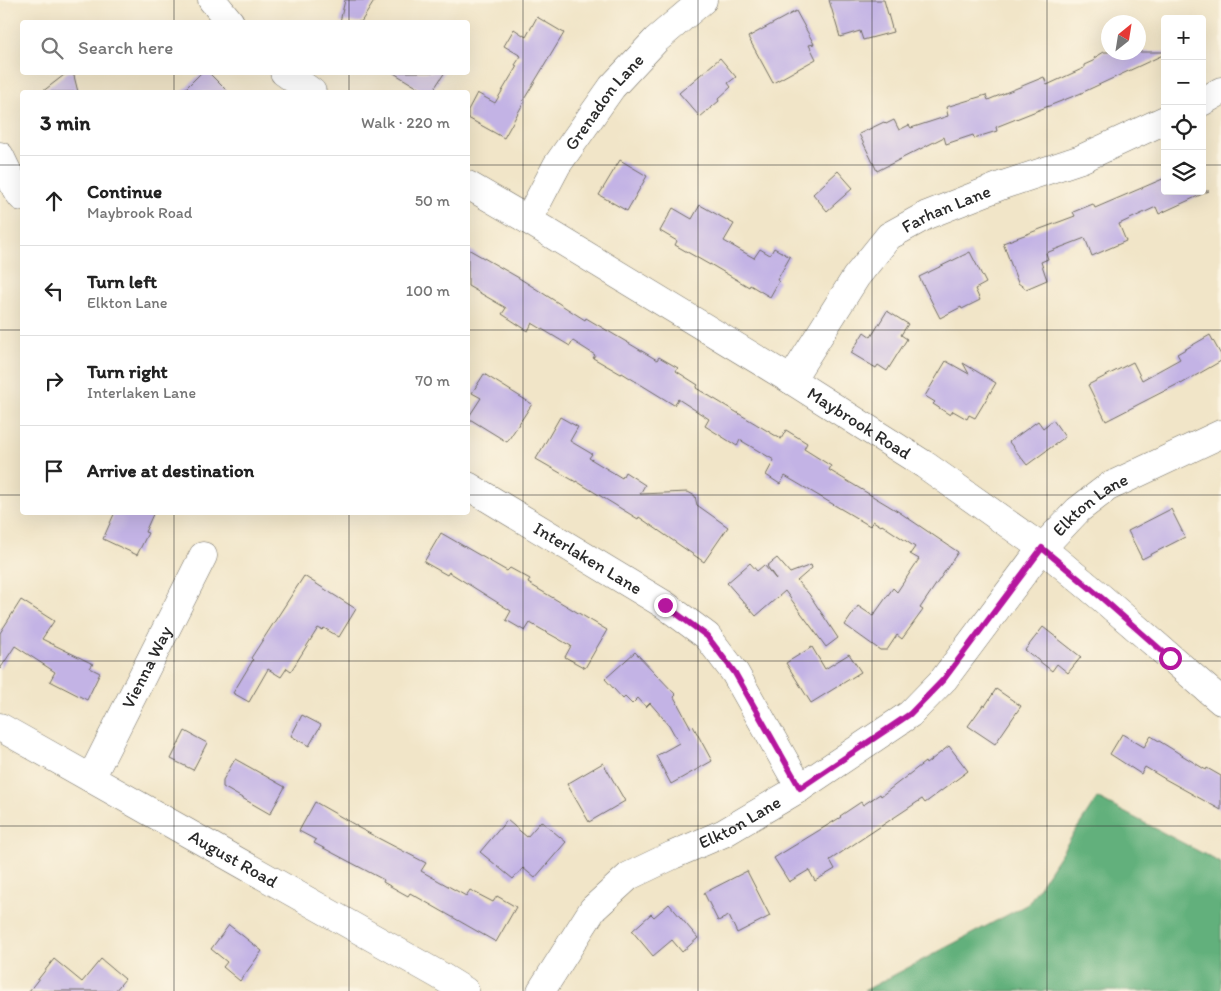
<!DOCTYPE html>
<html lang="en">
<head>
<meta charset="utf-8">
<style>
	:root { --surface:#fff; --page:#f6f6f6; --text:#222; --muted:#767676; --line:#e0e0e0 }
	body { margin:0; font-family:Itim,sans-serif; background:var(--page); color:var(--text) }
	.controls { position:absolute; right:15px; top:15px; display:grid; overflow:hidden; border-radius:5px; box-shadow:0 5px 20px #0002 }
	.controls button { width:45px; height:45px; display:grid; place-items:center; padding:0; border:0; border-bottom:1px solid var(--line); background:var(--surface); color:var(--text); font:25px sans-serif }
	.compass { position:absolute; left:1101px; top:15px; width:45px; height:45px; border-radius:50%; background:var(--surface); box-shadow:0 5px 20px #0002; rotate:30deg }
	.stop { position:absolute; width:15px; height:15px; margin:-11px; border:4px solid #b5179e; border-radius:50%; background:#fff }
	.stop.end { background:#b5179e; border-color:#fff; box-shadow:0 1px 5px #0008 }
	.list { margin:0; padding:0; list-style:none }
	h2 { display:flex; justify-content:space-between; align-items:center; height:65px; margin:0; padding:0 20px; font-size:21px }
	h2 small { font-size:16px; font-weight:400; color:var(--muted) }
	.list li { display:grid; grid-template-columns:32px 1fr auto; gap:15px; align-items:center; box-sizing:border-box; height:90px; padding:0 20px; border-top:1px solid var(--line) }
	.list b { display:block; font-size:19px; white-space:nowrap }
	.list p { margin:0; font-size:16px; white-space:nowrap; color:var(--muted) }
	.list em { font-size:16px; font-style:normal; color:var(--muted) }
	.icon { flex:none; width:28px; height:28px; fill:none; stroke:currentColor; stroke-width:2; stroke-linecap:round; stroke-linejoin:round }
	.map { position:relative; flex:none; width:1221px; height:991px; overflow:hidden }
	.search { position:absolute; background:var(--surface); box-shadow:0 5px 20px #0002; left:20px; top:20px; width:450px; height:55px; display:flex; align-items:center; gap:12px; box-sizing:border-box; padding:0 18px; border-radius:5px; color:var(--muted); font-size:19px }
	.panel { position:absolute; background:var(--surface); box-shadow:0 5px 20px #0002; left:20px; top:90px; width:450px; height:425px; border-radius:5px }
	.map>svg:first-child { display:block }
</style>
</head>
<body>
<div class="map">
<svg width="1221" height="991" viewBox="0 0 1221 991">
	<rect width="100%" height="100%" fill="#fcf5e5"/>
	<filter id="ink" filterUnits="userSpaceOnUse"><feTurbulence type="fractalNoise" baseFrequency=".02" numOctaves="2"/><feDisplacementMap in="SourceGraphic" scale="10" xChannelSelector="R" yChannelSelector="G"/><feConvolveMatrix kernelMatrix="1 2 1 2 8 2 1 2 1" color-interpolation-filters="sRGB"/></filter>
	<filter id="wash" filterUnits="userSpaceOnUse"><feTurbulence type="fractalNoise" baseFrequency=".0096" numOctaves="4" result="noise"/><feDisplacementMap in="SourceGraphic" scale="20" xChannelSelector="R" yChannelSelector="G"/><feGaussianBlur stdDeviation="1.12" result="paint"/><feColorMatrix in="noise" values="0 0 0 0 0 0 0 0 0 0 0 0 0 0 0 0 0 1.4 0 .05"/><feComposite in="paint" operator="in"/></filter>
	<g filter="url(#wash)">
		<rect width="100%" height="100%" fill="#f1e5c8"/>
		<path fill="#62b07b" stroke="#466e53" d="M1097 798 1221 863V991H864L1028 904Z"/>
		<g id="blocks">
			<path fill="#c3b3e5" d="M345 0H375L361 22H340Z
				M829 0H884L893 32 863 40 860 31 840 37Z
				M796 11 814 44 809 45 816 59 773 83 748 37Z
				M537 17 564 33 523 101 524 102 504 138 468 118V110L477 93 495 103 517 66 515 65 521 56 504 46 514 29 526 37Z
				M1104 52H1165V54L1079 94 996 127 997 131 974 138 973 135 946 144 944 137 877 171 859 134 884 122 886 124 894 120 899 130 909 125 911 128 948 116 946 107 986 95 988 100 1044 77 1047 85 1084 68V65L1095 60 1094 58Z
				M720 58 736 77 728 83 731 87 718 99 719 101 700 117 679 93Z
				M68 72H73L78 92H42Z
				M202 72H208L228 92H182Z
				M392 72H445L432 92H425Z
				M620 160 647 176 627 211 599 195Z
				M838 171 853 188 827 211 813 194Z
				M1165 178V191H1209L1159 214 1156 207 1119 224 1126 241 1092 256 1085 238 1046 253 1048 259 1041 262 1047 280 1026 289 1018 283 1003 243 1075 216 1073 212 1093 204 1095 208Z
				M700 205 734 224 724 241 754 258 760 249 770 255 774 248 790 257 777 280 779 281 770 297 750 285 749 287 710 264V265L675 245 677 241 660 231 673 208 692 219Z
				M468 249 519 278 585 320 586 318 657 360 659 357 678 368 676 371 698 385 696 388 781 439 786 430 807 443 804 449 831 466 829 470 899 512 958 552 920 608 923 610 902 639 897 635 887 650H880L845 625 858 606 873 616 893 588 897 592 919 559 910 554 915 547 882 525 881 526 873 521 870 526 785 476 780 484 766 475 774 460 740 440 737 446 705 426 709 419 678 399 674 405 622 373 621 374 593 358 595 355 573 341 570 346 532 323 528 331 502 314 506 308 468 286Z
				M970 252 986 283 975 289 980 300 962 309 961 307 940 318 919 277Z
				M887 311 908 324 901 335 907 339 887 371 878 365 876 368 851 353 864 332 871 337Z
				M1210 335 1221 355V361L1181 384 1180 383 1106 421 1088 385 1133 362 1142 380 1180 359 1177 354Z
				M946 361 969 374 963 363 996 383 975 418 969 415 967 419 953 411 950 415 933 404 935 402 925 396Z
				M484 374 532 404 507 442 468 418 481 398 472 393Z
				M560 417 578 427 570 441 592 454 589 458 622 478 625 472 645 485 640 494 688 492 695 496 697 505 728 527 704 562 639 517 638 519 576 481V482L536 459Z
				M1053 420 1065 437 1027 465 1009 442 1038 421 1043 428Z
				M1171 509 1185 537 1142 559 1128 531Z
				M115 512H154L145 532 148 533 137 555 103 539Z
				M441 533 507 571 510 568 530 579 528 583 607 630 585 668 565 657 571 646 530 623 525 631 506 620 511 611 449 572 447 575 424 562Z
				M777 558 790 573 811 565 812 568 797 581 809 594 838 638 826 647 785 591 756 616 727 583 750 563 757 571 764 565 776 579 767 566Z
				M304 576 356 609 339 637 324 628 322 630 318 628 291 671 287 668 281 677 268 669 249 702 233 693 253 660 251 658Z
				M21 600 54 621 42 639 93 664 90 668 100 673 87 700 50 681 55 672 15 646 0 669V633Z
				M1043 627 1081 657 1068 673 1057 664 1052 671 1025 650Z
				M812 647 825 669 849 654 861 672 811 703 786 663Z
				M635 652 676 695 674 697 691 728 693 726 712 761 671 784 656 756 679 743 669 725 650 703 646 707 638 698 632 704 625 697 623 699 605 679Z
				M996 689 1021 706 995 744 968 726 983 705 985 706Z
				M302 715 321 725 309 746 291 736Z
				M185 731 207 743 193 770 171 759Z
				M1122 734 1144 747 1151 736 1206 770 1207 768 1221 776V810L1165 779 1145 767 1141 774 1110 754Z
				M949 746 968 771 925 803 922 799 830 860 835 869 815 881 809 870 789 882 774 858 841 817 840 816 861 802 863 805 880 794 881 796 925 762 926 764Z
				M235 759 285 787 270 814 223 787V780Z
				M603 763 625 801 589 822 567 784Z
				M315 802 357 826V827L426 863 421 871 466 896 470 890 493 902 497 896 516 907 496 942 410 893 408 896 383 882 384 880 314 843 316 840 299 831Z
				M507 820 527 837 541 821 566 842 535 878 523 868 513 879 480 852Z
				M747 871 770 916 737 933 729 916 718 921 704 893Z
				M669 904 698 938 682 952 672 940 653 956 632 931 651 914 654 917Z
				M229 925 262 951 240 981 223 967 227 962 211 949Z
				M54 959 82 982 101 959 125 979 115 991H29Z"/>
		</g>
	</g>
	<g filter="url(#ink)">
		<use href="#blocks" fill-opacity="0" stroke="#706c62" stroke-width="1"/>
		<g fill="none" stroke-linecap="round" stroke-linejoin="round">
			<defs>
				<g id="minor">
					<path d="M212 0 230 22"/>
					<path d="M284 72 312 92"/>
					<path d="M1202 102 1221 91"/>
					<path d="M0 156 16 189 22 197"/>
					<path id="s1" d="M468 185 528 220 791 380 925 465 1042 548 1103 599 1221 701"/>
					<path id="s2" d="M528 220 557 165 612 87 656 40 703 0"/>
					<path id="s3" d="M791 380 856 277 889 236 927 215 1003 185 1081 159 1165 120"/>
					<path id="s4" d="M468 486 665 605 707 636 735 673 800 788"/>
					<path id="s5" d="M0 727 439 975 465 991"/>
					<path id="s6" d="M91 778 203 556"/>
					<path id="s7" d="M541 991 593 909 629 876 673 855 724 833 800 788 910 714 944 679 1042 548 1078 510 1108 487 1221 434"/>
				</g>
			</defs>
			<use href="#minor" stroke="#706c62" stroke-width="29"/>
			<use href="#minor" stroke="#fff" stroke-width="28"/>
		</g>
	</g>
	<g fill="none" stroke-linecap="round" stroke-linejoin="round" filter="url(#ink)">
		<path stroke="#b5179e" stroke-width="6" d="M665 605 707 636 735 673 800 788 910 714 944 679 1042 548 1103 599 1170 658"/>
	</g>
	<path fill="none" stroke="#2b2b2b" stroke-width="1" stroke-opacity="0.55" d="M174 0V22M349 0V22M523 0V991M698 0V991M872 0V991M1047 0V991M174 72V92M349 72V92M0 165H22M468 165H1165M1202 165H1221M0 330H22M468 330H1221M0 495H22M468 495H1221M174 512V991M349 512V991M0 661H1221M0 826H1221"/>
	<g text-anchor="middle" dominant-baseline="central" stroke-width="4" stroke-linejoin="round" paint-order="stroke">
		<g font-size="18" fill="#2b2b2b" stroke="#fcf5e5">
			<text stroke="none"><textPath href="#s2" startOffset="141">Grenadon Lane</textPath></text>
			<text stroke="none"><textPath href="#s3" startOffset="238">Farhan Lane</textPath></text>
			<text stroke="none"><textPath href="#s1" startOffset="458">Maybrook Road</textPath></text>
			<text stroke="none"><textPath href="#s7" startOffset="749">Elkton Lane</textPath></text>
			<text stroke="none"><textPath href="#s4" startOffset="140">Interlaken Lane</textPath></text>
			<text stroke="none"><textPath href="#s6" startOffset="124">Vienna Way</textPath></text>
			<text stroke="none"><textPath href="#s7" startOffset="269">Elkton Lane</textPath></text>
			<text stroke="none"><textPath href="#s5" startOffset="268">August Road</textPath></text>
		</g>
	</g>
</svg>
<div class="controls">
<button>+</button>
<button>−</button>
<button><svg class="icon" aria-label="locate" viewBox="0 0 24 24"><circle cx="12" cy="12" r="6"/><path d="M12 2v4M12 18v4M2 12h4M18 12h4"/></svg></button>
<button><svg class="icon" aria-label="layers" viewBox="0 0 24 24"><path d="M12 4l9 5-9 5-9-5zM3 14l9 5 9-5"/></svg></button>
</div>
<svg class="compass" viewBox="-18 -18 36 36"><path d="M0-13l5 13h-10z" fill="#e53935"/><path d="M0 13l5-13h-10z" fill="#767676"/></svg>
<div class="stop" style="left:1170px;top:658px"></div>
<div class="stop end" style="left:665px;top:605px"></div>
<div class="search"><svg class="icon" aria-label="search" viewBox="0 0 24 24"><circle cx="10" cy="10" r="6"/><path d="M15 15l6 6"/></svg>Search here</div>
<section class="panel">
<h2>3 min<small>Walk · 220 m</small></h2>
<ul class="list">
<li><svg class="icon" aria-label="ahead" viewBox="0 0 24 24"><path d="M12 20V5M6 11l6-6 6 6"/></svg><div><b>Continue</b><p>Maybrook Road</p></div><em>50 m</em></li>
<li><svg class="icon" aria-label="left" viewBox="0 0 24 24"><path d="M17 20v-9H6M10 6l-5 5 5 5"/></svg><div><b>Turn left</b><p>Elkton Lane</p></div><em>100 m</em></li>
<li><svg class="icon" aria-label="right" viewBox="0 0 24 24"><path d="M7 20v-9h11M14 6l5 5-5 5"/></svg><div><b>Turn right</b><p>Interlaken Lane</p></div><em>70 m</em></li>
<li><svg class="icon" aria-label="arrive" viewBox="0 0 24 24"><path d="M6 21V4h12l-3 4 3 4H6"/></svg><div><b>Arrive at destination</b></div></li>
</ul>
</section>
</div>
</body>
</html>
